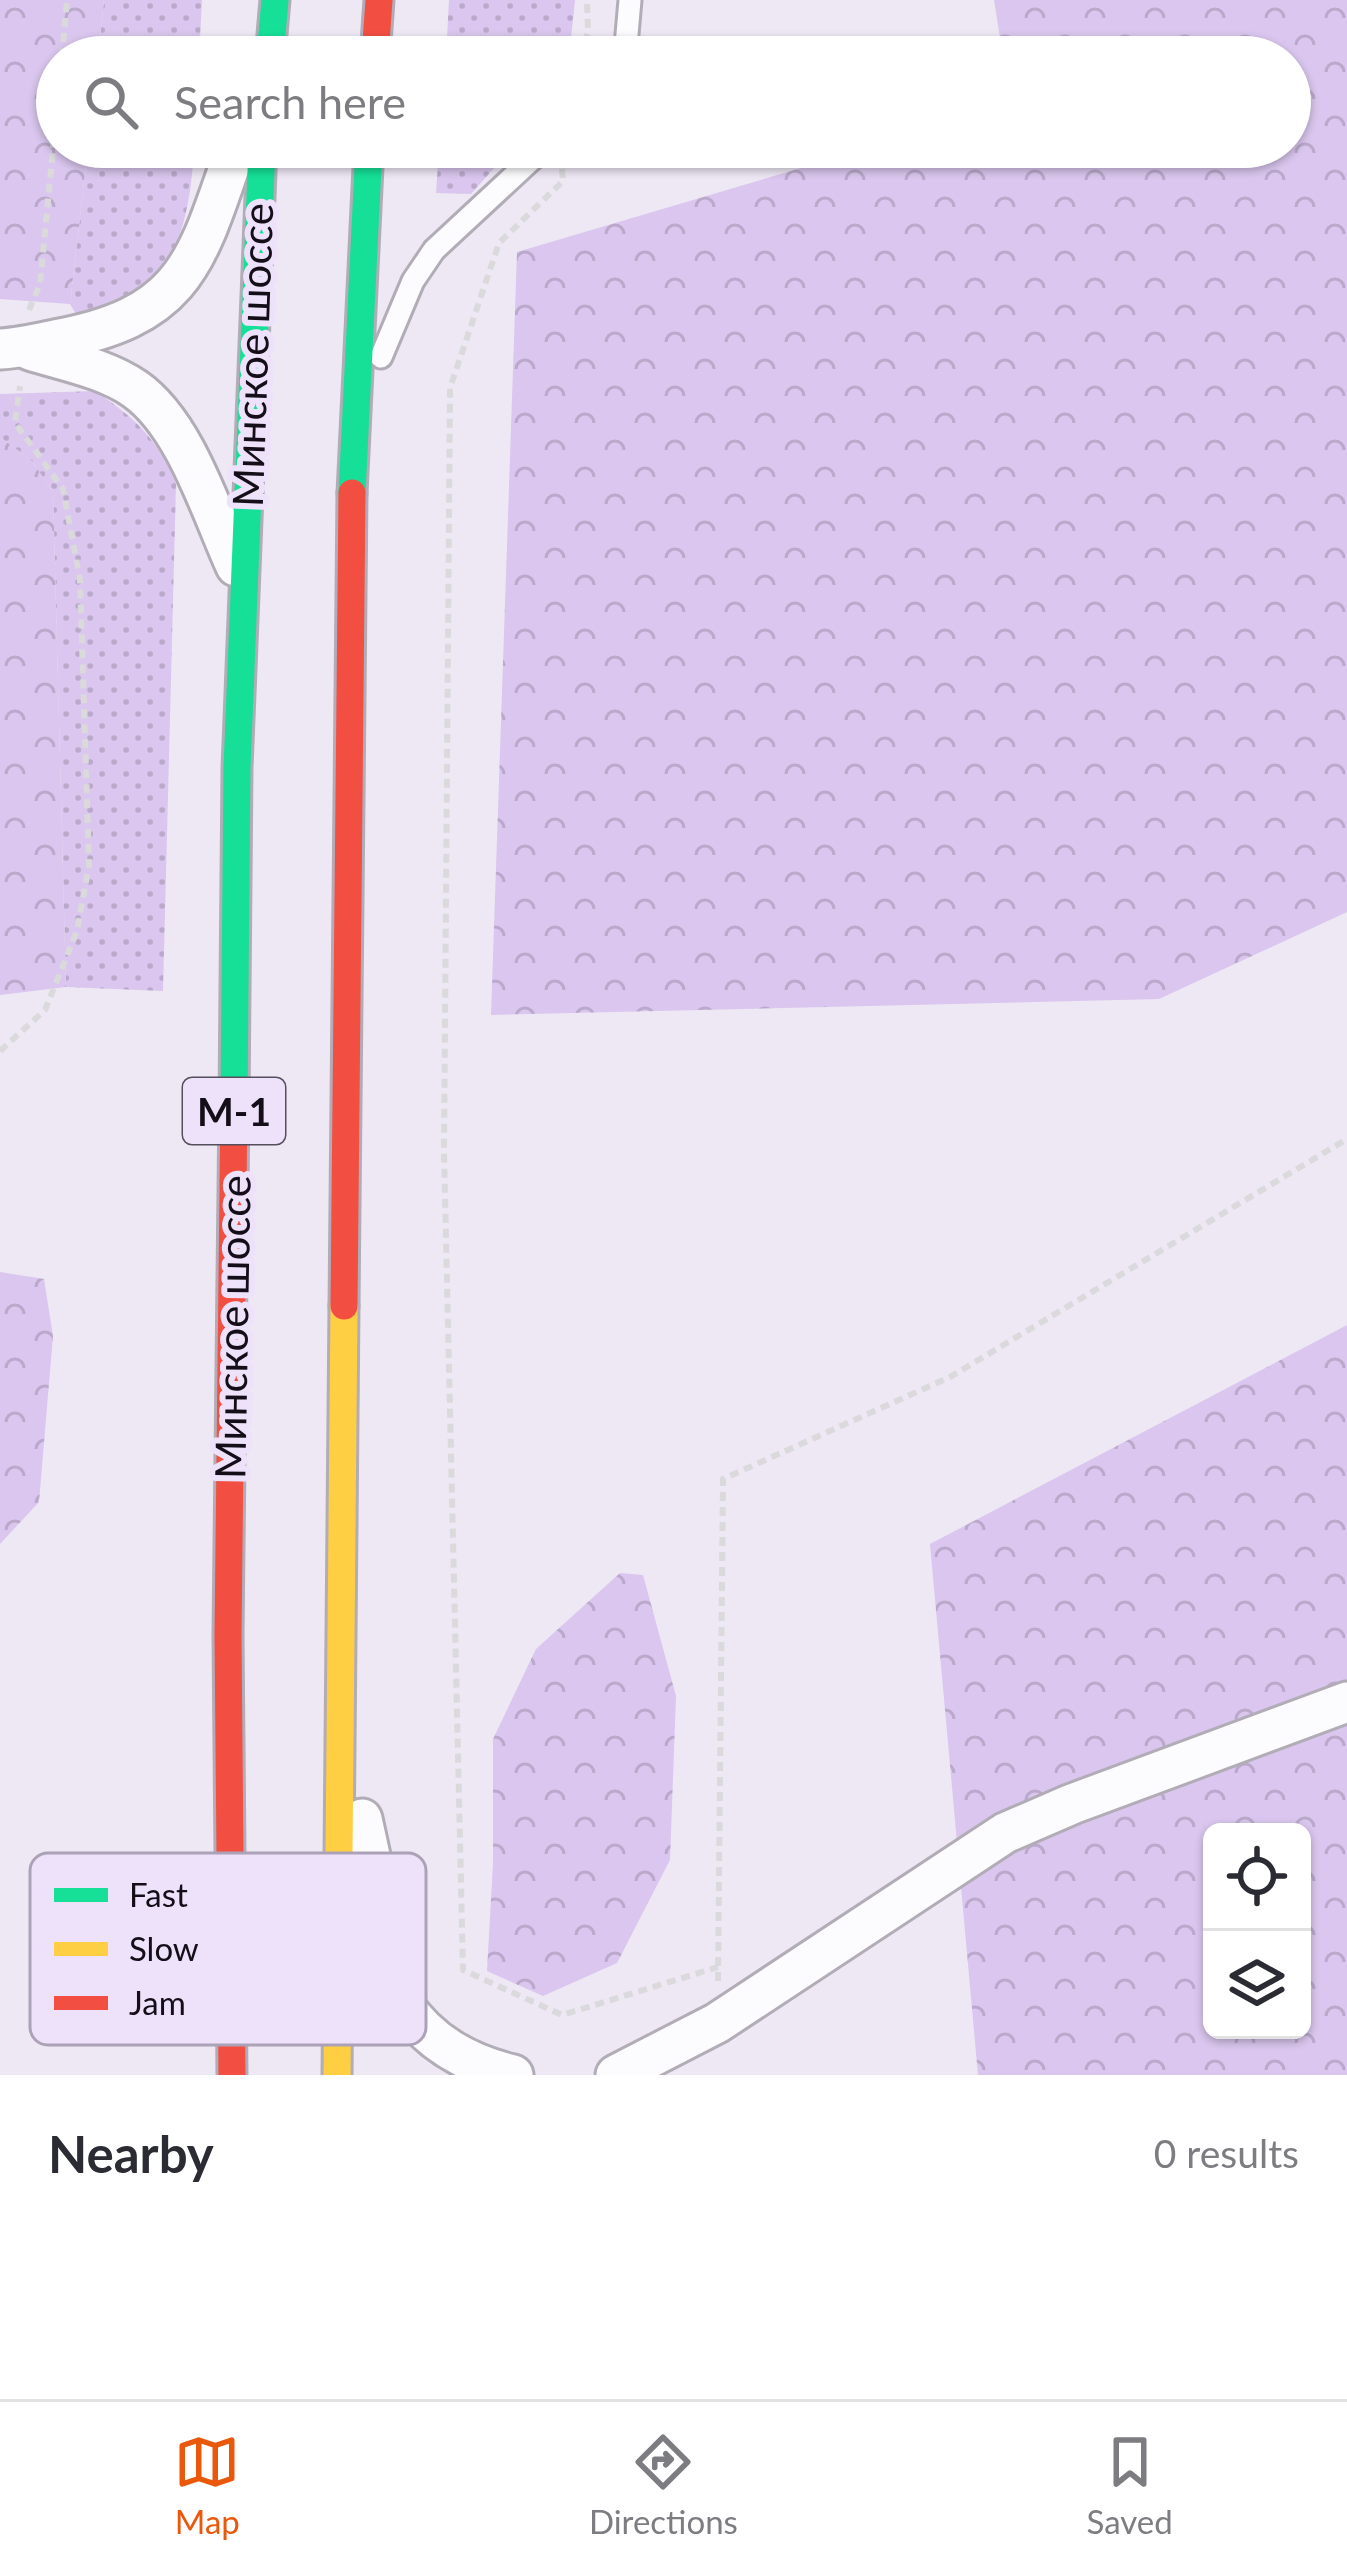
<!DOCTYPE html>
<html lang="en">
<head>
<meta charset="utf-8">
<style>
	:root { --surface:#fff; --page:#f7f7f7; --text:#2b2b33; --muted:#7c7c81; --line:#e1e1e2; --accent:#ea580c }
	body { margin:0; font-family:Lato,sans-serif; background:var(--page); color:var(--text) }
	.controls { position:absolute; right:36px; bottom:36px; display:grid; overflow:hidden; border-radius:18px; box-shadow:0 3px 9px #0004 }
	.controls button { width:108px; height:108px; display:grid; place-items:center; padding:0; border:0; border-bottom:3px solid var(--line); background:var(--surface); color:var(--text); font:60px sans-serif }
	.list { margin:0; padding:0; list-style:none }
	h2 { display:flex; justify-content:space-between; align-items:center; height:156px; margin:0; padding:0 48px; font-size:51px }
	h2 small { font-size:39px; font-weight:400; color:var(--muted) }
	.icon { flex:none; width:66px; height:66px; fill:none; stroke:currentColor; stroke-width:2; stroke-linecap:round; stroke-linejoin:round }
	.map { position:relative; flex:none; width:1347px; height:2075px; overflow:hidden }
	.search { position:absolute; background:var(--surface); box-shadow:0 3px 9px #0004; left:36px; right:36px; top:36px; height:132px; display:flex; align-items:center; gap:30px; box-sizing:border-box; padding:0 42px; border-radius:66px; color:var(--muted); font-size:45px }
	.sheet { height:324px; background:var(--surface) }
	nav { display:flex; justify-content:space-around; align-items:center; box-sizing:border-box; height:168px; border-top:3px solid var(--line); background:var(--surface); font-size:33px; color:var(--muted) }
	nav a { display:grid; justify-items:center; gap:6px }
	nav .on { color:var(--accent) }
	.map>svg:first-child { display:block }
</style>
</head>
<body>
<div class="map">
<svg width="1347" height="2075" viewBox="0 0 1347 2075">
	<defs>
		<pattern id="grass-dots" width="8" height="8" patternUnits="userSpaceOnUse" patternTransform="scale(3)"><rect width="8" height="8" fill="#dac6ee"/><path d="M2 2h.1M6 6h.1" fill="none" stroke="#baa9cb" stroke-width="1.8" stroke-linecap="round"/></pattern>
		<pattern id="forest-crowns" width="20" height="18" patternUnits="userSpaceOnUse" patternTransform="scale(3)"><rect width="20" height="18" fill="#dac6ee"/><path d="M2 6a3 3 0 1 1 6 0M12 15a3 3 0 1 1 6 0" fill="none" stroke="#baa9cb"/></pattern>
	</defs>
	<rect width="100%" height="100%" fill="#eee8f5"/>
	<path fill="url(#grass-dots)" d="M104 0H202L199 57H98Z
		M449 0H575L569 57H446Z
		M88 147H194C190 227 172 307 76 314L70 304Z
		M439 147H513L471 194 436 193Z
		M95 391C134 417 158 439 176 484L163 991 66 987 53 492 32 461 0 437V394Z"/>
	<path fill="url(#forest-crowns)" fill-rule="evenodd" d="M0 0H104L98 57H57V147H88L70 304 0 299Z
		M994 0H1347V912L1159 999 491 1015 517 252 872 147H1290V57H1003Z
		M0 437 32 461 53 492 66 987 0 995Z
		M0 1272 44 1279 53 1336 39 1502 0 1544Z
		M1347 1325V2075H978L930 1544ZM1212 1832H1302V2030H1212Z
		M620 1573 643 1575 676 1696 670 1860 617 1963 543 1996 487 1971 493 1863V1739L536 1649Z"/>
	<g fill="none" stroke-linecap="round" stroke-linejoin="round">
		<defs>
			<path id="lane" d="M625 57 630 0
				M381 357 413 281 434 250 545 147"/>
			<path id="street" d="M0 349C19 348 36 344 55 340 186 316 196 263 236 147
				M30 350C64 361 105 368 135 389 185 424 211 511 236 566
				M362 1819 402 2003C429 2043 467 2064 513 2075
				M616 2075 717 2023 1005 1833 1072 1804 1347 1702"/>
			<path id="fast" d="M270 57 275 0
				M352 493 369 147
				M234 1101 237 768 262 147"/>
			<path id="slow" d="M337 2075 344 1306"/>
			<path id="jam" d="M375 57 379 0
				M344 1306 352 493
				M232 2075 228 1635 234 1101"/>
		</defs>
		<use href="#lane" stroke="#b2acb7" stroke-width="27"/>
		<use href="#street" stroke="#b2acb7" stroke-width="45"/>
		<use href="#fast" stroke="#b2acb7" stroke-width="33"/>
		<use href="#slow" stroke="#b2acb7" stroke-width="33"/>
		<use href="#jam" stroke="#b2acb7" stroke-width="33"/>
		<path stroke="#dad9dc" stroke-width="6" stroke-dasharray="9 6" stroke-linecap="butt" d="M62 57 67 0
			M581 57 588 32 587 0
			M562 169 563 181 499 243 450 388 444 1151 463 1970 562 2015 718 1967
			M29 310 40 284 57 107
			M0 1051 45 1010 77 931 89 865 80 580 63 489 15 423 20 386
			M718 1981 723 1479 950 1377 1347 1139"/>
		<use href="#lane" stroke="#fcfcfe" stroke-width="21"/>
		<use href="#street" stroke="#fcfcfe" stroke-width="39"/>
		<use href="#fast" stroke="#16e098" stroke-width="27"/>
		<use href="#slow" stroke="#ffcf43" stroke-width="27"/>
		<use href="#jam" stroke="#f24e42" stroke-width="27"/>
	</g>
	<g text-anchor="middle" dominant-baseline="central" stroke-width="12" stroke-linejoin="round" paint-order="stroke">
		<rect fill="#eee2fb" stroke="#554e5c" stroke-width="3" x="183" y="1078" width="102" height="66" rx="9"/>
		<g font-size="39" font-weight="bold" fill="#130e18">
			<text x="234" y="1111">М-1</text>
		</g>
		<g font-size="42" fill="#130e18" stroke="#eee2fb">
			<text transform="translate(252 355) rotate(-88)">Минское шоссе</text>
			<text transform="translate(232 1327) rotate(-89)">Минское шоссе</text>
		</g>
	</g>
	<rect x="30" y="1853" width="396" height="192" rx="18" fill="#eee2fb" stroke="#aca2b7" stroke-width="3"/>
	<rect x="54" y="1888" width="54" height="14" fill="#16e098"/>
	<rect x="54" y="1942" width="54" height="14" fill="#ffcf43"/>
	<rect x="54" y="1996" width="54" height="14" fill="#f24e42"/>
	<g font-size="33" fill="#130e18">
		<text x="129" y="1907">Fast</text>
		<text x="129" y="1961">Slow</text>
		<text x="129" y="2015">Jam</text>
	</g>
</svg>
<div class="controls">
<button><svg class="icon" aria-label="locate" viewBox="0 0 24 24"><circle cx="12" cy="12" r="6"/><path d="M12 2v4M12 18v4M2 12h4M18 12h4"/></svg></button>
<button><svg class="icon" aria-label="layers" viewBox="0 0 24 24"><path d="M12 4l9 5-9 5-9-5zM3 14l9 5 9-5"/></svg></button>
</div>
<div class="search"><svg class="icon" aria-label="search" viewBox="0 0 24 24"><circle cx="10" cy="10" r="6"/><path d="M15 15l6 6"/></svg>Search here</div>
</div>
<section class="sheet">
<h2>Nearby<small>0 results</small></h2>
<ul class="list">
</ul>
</section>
<nav>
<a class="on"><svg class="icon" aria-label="map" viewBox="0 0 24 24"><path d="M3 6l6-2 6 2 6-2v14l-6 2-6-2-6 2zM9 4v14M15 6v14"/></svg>Map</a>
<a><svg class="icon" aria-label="directions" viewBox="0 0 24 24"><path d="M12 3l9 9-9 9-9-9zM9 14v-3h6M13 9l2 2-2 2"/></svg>Directions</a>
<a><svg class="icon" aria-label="saved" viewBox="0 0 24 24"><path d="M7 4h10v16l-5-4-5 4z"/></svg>Saved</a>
</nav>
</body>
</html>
